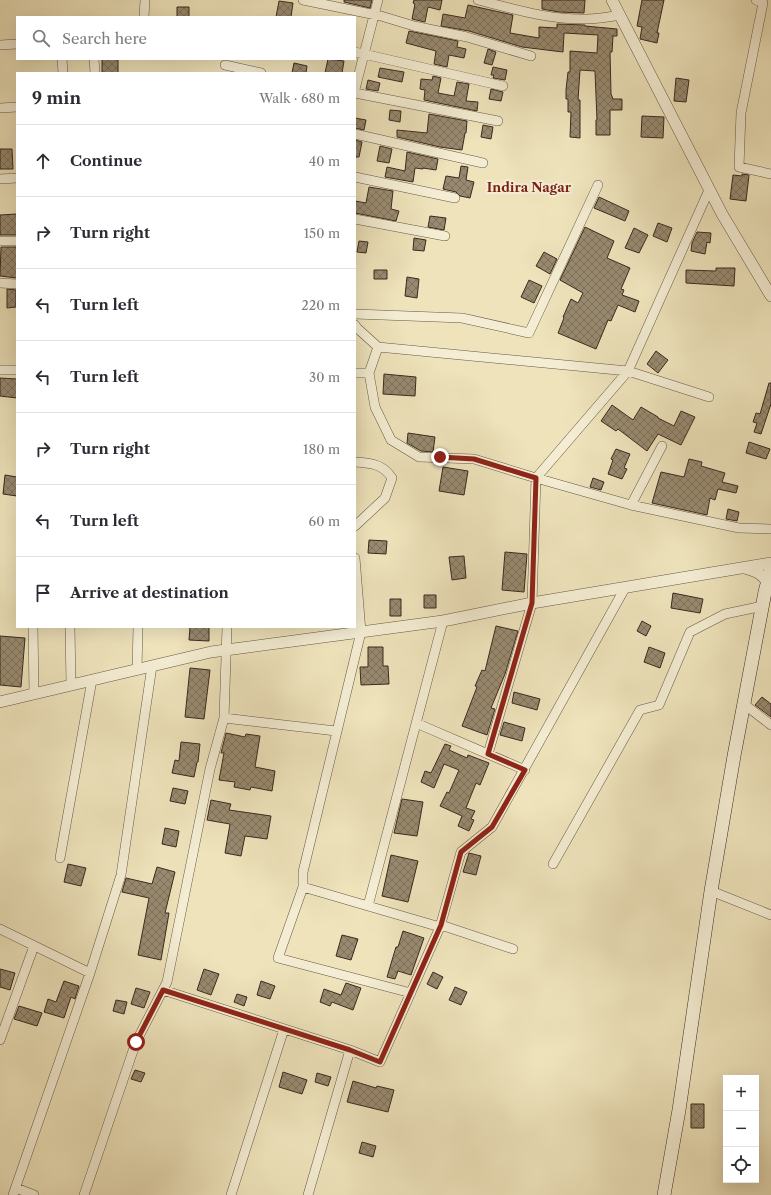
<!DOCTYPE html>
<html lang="en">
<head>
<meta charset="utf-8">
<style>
	:root { --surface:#fff; --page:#f7f7f7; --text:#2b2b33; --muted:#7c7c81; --line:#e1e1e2 }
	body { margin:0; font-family:"Libre Caslon Text",serif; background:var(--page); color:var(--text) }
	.controls { position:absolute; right:12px; bottom:12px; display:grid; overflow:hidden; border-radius:0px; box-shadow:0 4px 16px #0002 }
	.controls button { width:36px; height:36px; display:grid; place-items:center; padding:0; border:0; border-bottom:1px solid var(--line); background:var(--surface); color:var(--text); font:20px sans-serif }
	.stop { position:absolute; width:12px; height:12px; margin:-9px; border:3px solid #8f2418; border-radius:50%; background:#fff }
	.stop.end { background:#8f2418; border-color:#fff; box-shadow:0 1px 4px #0008 }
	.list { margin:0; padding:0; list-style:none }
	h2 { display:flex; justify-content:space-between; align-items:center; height:52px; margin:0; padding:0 16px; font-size:17px }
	h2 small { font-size:13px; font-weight:400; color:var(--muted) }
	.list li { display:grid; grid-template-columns:26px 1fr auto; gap:12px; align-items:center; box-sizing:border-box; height:72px; padding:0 16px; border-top:1px solid var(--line) }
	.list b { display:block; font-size:15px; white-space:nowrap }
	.list em { font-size:13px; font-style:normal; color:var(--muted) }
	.icon { flex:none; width:22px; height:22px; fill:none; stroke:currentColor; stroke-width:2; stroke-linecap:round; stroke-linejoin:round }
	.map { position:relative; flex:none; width:771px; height:1195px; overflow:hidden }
	.search { position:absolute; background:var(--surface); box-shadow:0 4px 16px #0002; left:16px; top:16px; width:340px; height:44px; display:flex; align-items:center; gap:10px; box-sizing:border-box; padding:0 14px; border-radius:0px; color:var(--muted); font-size:15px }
	.panel { position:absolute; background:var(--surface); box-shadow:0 4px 16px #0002; left:16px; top:72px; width:340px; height:556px; border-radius:0px }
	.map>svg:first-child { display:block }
</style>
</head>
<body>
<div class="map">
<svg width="771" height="1195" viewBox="0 0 771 1195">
	<defs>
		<pattern id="building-cross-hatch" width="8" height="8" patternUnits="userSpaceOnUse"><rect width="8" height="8" fill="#988a70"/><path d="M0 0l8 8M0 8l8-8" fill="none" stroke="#7d715b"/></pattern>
	</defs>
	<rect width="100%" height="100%" fill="#eee3bb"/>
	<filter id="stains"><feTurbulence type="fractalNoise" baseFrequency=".005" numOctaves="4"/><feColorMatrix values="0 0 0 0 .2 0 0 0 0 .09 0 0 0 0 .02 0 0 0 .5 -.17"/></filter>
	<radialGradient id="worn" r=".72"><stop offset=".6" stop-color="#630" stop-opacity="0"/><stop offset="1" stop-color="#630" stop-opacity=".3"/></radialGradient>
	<path fill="url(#building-cross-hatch)" stroke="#3a291f" d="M344 0H372L370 8 344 2Z
		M414 0H442L440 10 428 7 425 22 412 19 415 4 413 3Z
		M542 0H585L584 13 559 12 542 9Z
		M642 0H664L657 33H659L657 43 640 39 642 27 637 26Z
		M279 1 293 3 291 17H276Z
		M468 5 513 15 510 33 539 38V27L557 28V24L585 25V26L617 29V36H613L612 52H610L611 94 613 99H622V110H610V135H596V120H597L595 71 580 70 578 100H580V138L570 137 571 112H568V99H566V90L568 72H570V51L597 53 598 35 564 33 563 52 522 47 469 31 441 26 443 14 465 18Z
		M177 7H189V17H177Z
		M409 31 458 41 457 47 466 49 464 58 449 55 447 67 434 64 436 51 406 43Z
		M488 49 496 52 492 65 484 63Z
		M102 59H118V73H102Z
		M328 59 344 61 342 73H325Z
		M294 63 307 66 306 73H292Z
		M493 67 507 70 505 80 493 78 494 75H491Z
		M380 68 404 72 402 82 378 77Z
		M433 76 441 78 438 93 454 96 457 82 469 84 466 101 478 102 477 111 424 100 425 90 420 89 421 79 432 80Z
		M676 78 689 80 686 102 674 101Z
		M368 80 380 83 378 91 366 89Z
		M491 89 503 92 501 101 489 99Z
		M390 110 401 111 400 122 389 120Z
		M429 114 467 121 466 133H465L462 150 440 147 397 137V130L427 133Z
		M642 116 664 117 663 138 641 137Z
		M355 118 366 120 364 130 355 128Z
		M483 125 493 127 491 139 481 137Z
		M355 140 362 142 359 157H355Z
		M380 146 392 149 389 163 377 161Z
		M0 149H12L13 169H0Z
		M407 152 438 159 436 170 423 168V169L415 168 413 182 385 177 387 167 405 171Z
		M461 166 468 167 466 180 474 182 470 198 460 196 456 192 443 189 446 176 459 178Z
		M742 174 749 175 746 201 730 199 733 175 742 176Z
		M369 187 393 191 391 209 399 211 396 221 355 213V201L366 203Z
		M599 197 629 211 625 221 594 208Z
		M17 214V235H0V215Z
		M430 216 446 218 444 230 428 227Z
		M658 223 672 228 667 242 653 236Z
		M585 227 614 241 607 258 630 268 621 289 624 290 622 295 639 301 635 312 618 305 611 321 608 320 596 349 558 333 564 318 563 317 571 299 578 303 583 293 560 280Z
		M634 228 648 235 639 253 625 248Z
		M697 232 711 233 710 243 707 242 705 254 691 251 692 243Z
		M414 238 426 240 424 251 413 250Z
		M359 241 368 242 366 253 357 252Z
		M1 247H17V278L0 276Z
		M544 252 557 259 550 274 536 266Z
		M716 268H735L734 286 686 283V270L716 271Z
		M374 270H387V279H374Z
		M407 277 419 279 417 298 405 296Z
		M529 280 542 286 534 303 521 297Z
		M7 289 16 290V307L7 308Z
		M656 351 668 360 658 373 647 364Z
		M384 374 416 377 415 396 383 394Z
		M0 378 17 379V398L0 396Z
		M769 383H771V404L761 434 754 432 757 423 753 422 756 413 760 414Z
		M612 405 633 420 641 407 658 417V418L674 426 681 411 695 417 681 445 658 434 647 451 618 429 616 431 601 421Z
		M408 433 435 437 433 452 421 451 407 443Z
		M749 442 770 449 766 459 746 453Z
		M616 449 630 454 624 468 627 469 622 479 608 474 613 460 611 459Z
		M689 459 702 462 701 466 725 473 722 482 738 486 736 493 718 489 715 500 710 498 707 515 652 503 661 472 684 477Z
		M443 467 468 471 464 495 439 491Z
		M5 475 17 477V496L3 494Z
		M593 478 604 482 601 490 590 487Z
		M728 509 739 512 737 521 726 519Z
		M369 540 387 541 386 554 368 553Z
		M505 552 527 554 524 592 502 590Z
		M464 556 466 578 452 580 449 557Z
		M673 593 703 599 700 613 671 608Z
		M424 595H436V608H424Z
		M390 599H401V616H390Z
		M642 621 651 626 646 636 637 631Z
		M496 626 518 631 505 674 491 708 495 709 487 735 462 726 477 687 475 686 482 670 485 671Z
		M190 627H209V641L189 640Z
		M0 636 25 638 21 687 0 685Z
		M368 647H383V666H388L389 684 361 685 360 667H368Z
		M649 647 665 653 660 668 644 662Z
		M190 668 210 670 204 719 185 717Z
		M514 692 540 699 537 710 512 703Z
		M762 697 771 704V717L755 705Z
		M504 722 525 728 522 741 500 735Z
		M226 733 245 737 246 734 260 736 255 767 275 771 272 791 251 787 250 790 234 787 235 782 219 780 224 753H221Z
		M181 742 200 744 198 762H197L194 777 172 773 175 760 179 761Z
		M445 744 451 746 449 750 467 758 468 755 489 763 480 785 476 783 466 808 475 811 471 819 474 820 469 831 458 826 462 816 440 806 447 792 449 793 459 770 444 764 434 788 421 782 425 771 431 773Z
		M173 788 188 791 185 804 170 801Z
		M402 799 423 802 417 836 394 833Z
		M211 800 231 804 229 810 271 816 267 839 245 836 241 856 225 853 230 824 207 820Z
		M165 828 179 831 176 847 162 844Z
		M469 853 481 856 476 875 463 872Z
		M391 855 418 861 408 902 382 896Z
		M68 864 86 868 81 886 64 882Z
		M157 867 175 872 165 913H169L161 960 138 955 149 898 122 892 126 878 152 884Z
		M403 931 424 938 411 975 398 971 395 979 387 977 396 947H398Z
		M342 935 358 939 351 960 336 956Z
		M0 969 15 973 10 990 0 987Z
		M204 969 219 974 211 995 197 990Z
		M433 972 443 977 437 989 427 984Z
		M64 981 79 986 75 999 71 997 64 1018 44 1012 48 999 56 1002Z
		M261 981 275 986 270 999 257 995Z
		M346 983 361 988 353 1010 332 1002 330 1006 320 1002 324 989 341 995Z
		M455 987 467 992 461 1005 449 1000Z
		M136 988 150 992 144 1008 131 1004Z
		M237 994 247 997 244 1006 234 1002Z
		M116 1000 127 1002 124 1014 113 1011Z
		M19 1006 42 1013 37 1026 14 1019Z
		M135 1070 145 1073 141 1082 131 1079Z
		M283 1072 307 1080 302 1094 279 1087Z
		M317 1073 331 1077 328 1086 315 1082Z
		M353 1081 376 1088 377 1086 394 1090 388 1112 347 1102Z
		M691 1104H704V1128H691Z
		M362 1142 376 1146 373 1157 359 1153Z"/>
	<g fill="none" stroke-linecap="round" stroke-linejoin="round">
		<defs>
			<path id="minor" d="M303 0 381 16 414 26 467 37 531 56
				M478 0C514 9 549 20 586 19 597 19 609 17 620 15
				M756 0 763 3 741 113 739 167 771 174
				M144 17 145 0
				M0 45 17 44
				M355 52 503 86
				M62 59 63 73
				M94 59 95 73
				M225 65 261 73
				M355 89 378 0
				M355 93 498 121
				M0 108 17 107
				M355 134 483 163
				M355 177 455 198
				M0 179 17 178
				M355 219 445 236
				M0 241H17
				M0 283 17 284
				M355 314 462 318 529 333 598 185
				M355 325 357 328 378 347 369 373
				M378 347 628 371 709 397
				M0 370H17
				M355 373H369L375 407 391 440 419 457 474 459 536 478 631 505 739 528 771 529
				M355 462C371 463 383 464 392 478L385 498 355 526
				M631 505 662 446
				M355 558 361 632 303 872V887L278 958 411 993
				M33 627 34 694
				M70 627 71 685
				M137 670 138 627
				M744 704 771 725
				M224 718 336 731
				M416 723 525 770
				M488 754 532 603 536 478 628 371 709 190
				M60 858 92 680
				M553 864 640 710 659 705 690 632 725 614 763 606
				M303 887 440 927
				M711 891 771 915
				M368 906 443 621
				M441 925 513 949
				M0 929 90 973
				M163 990 350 1050 380 1062 440 927 461 852 492 827 625 588
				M0 1040 34 946
				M16 1188 34 1195
				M13 1195 90 973 121 875 152 666
				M84 1195 136 1042 167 982 210 769 224 718 227 627
				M231 1195 284 1029
				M308 1195 350 1050"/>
			<path id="tertiary" d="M612 0 722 214 771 296
				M744 568C756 571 761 573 768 583
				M0 702 211 652 443 621 532 603 771 563"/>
			<path id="secondary" d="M664 1195 679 1110 711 891 734 756 765 592 771 569"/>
		</defs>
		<use href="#minor" stroke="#675846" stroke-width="10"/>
		<use href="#tertiary" stroke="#675846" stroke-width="12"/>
		<use href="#secondary" stroke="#3a291f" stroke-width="14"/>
		<use href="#minor" stroke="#f4edd3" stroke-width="9"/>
		<use href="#tertiary" stroke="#f4edd3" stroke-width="11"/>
		<use href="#secondary" stroke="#f4edd3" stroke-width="13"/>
	</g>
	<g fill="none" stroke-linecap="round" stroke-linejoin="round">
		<path stroke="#8f2418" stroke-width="5" d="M136 1042 163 990 350 1050 380 1062 441 925 461 852 492 827 525 770 488 754 532 603 536 478 474 459 440 457"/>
	</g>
	<g text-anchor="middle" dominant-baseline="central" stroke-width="4" stroke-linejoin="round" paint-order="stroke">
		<g font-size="13" font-weight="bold" fill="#7a1f14" stroke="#f4edd3">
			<text x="529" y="187">Indira Nagar</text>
		</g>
	</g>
	<rect width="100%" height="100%" filter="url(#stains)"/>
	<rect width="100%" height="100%" fill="url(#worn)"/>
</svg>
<div class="controls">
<button>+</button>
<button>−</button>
<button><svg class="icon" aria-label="locate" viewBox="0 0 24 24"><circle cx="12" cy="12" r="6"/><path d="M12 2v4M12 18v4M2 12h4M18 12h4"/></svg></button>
</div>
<div class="stop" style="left:136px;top:1042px"></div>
<div class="stop end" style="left:440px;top:457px"></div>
<div class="search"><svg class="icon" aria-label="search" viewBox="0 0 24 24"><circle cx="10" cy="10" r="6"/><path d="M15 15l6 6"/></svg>Search here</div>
<section class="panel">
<h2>9 min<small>Walk · 680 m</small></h2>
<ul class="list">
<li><svg class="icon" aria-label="ahead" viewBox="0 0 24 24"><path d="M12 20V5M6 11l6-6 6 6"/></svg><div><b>Continue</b></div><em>40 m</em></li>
<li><svg class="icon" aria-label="right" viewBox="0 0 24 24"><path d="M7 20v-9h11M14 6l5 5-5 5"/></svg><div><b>Turn right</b></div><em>150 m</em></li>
<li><svg class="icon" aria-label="left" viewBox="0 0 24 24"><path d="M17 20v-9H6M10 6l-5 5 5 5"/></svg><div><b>Turn left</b></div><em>220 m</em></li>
<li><svg class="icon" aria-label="left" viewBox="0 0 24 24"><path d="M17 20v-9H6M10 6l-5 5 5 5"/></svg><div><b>Turn left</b></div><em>30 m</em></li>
<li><svg class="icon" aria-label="right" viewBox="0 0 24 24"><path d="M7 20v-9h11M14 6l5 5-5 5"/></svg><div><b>Turn right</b></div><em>180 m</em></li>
<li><svg class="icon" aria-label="left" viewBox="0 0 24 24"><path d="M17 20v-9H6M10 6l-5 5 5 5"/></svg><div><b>Turn left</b></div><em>60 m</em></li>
<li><svg class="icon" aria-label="arrive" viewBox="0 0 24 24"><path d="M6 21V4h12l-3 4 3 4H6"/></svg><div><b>Arrive at destination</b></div></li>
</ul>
</section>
</div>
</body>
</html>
